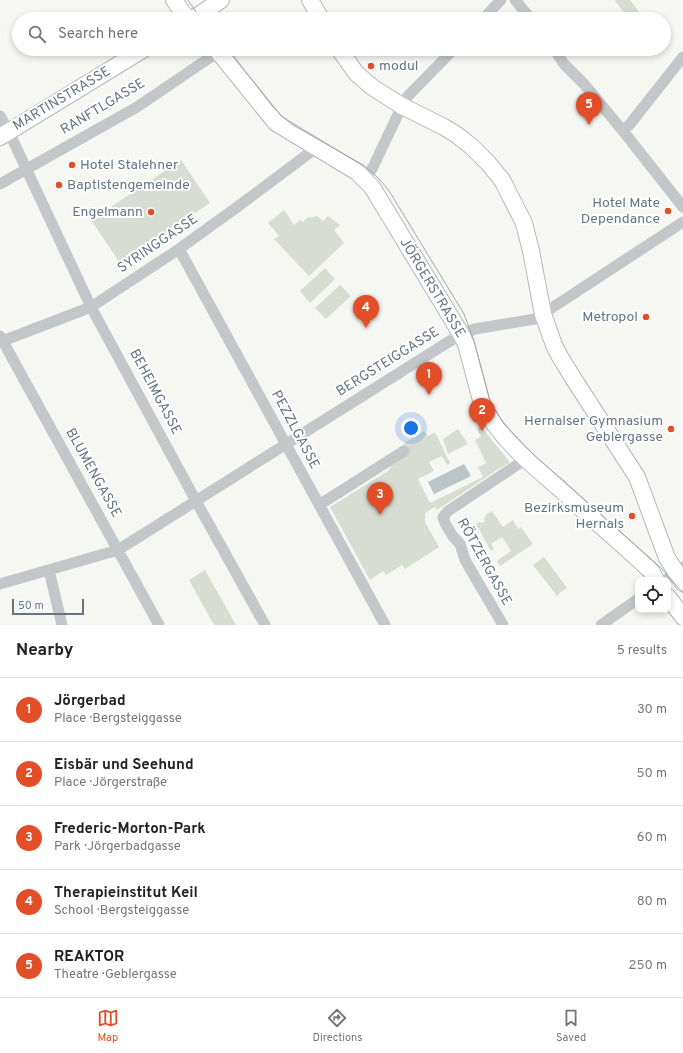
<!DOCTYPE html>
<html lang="en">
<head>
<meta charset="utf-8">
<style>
	:root { --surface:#fff; --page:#f6f6f6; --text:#222; --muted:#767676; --line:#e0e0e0; --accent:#e14e27 }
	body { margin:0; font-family:Overpass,sans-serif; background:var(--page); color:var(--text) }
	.controls { position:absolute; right:12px; bottom:12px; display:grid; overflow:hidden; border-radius:8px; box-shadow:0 2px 6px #0003 }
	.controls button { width:36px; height:36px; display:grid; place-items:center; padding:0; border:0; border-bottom:1px solid var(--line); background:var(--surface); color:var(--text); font:20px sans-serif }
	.scale { position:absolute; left:12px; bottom:10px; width:72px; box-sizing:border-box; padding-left:4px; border:2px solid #657683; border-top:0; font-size:11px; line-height:14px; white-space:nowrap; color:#657683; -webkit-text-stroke:3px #fff; paint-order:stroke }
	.you { position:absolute; left:411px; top:428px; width:14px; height:14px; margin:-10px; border:3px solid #fff; border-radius:50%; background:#1a73e8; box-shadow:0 0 0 6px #1a73e833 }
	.badge { display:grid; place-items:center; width:26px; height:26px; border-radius:50%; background:var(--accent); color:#fff; font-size:13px; font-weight:700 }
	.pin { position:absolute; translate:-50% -33px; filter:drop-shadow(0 1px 2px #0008) }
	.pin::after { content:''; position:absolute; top:21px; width:14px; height:12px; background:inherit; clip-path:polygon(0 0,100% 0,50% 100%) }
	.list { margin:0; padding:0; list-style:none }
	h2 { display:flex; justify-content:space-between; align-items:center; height:52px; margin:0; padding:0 16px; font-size:17px }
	h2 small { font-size:13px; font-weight:400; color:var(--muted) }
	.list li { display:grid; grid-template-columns:26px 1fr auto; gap:12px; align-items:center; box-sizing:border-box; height:64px; padding:0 16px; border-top:1px solid var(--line) }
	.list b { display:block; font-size:15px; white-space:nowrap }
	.list p { margin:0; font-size:13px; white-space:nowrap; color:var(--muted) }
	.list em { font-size:13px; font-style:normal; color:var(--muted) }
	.icon { flex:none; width:22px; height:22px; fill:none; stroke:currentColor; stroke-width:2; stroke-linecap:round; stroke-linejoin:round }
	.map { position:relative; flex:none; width:683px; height:625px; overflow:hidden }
	.search { position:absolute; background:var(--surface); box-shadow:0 2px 6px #0003; left:12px; right:12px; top:12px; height:44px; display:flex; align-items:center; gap:10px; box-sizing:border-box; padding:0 14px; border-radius:22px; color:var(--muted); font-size:15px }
	.sheet { height:372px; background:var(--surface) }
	nav { display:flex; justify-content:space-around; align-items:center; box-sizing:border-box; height:56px; border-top:1px solid var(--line); background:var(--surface); font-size:11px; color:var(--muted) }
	nav a { display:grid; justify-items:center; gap:2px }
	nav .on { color:var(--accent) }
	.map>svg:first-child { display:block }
</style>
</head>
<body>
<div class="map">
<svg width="683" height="625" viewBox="0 0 683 625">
	<rect width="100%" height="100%" fill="#f6f6f2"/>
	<path fill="#d7ddd3" d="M616 0H630L640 13 633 19H629L615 1Z
		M181 160 210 203 120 263 91 220Z
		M284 210 294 225 300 220 303 222 308 217 310 218 317 216 323 221 328 216 340 225 334 230 344 243 309 276 274 239 279 236 268 223Z
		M325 268 335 279 310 303 300 291Z
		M340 285 351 296 326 319 315 308Z
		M481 425 487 434 509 461V463L495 471 494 472 437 510 435 507 425 513V522L439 547 405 569 402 565 386 575 383 571 370 580 330 507 388 471 393 463 409 453 403 444 424 431 428 436 435 432 450 463 447 465 442 456 429 462 434 471 418 479 430 503 483 477 478 467 486 463 475 440 481 437 477 429Z
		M458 429 468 444 448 454 443 439Z
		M492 511 503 527 513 520 518 529 521 527 533 544 500 566 497 561 511 551 502 537 491 544 494 549 491 551 476 524 479 522 482 523 485 521 484 518 486 517 485 515Z
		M544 557 567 588 558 594V597L533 565Z
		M205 570 236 625H214L189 580Z"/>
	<path fill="#b9c5c8" d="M464 464 471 476 434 494 428 482Z"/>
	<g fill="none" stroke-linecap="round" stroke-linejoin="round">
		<defs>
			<path id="secondary" d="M174 0 183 13 189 19
				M310 0 321 19
				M193 19 221 0
				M216 49 276 123 357 172 372 187 461 334 466 344 482 404C500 439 531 464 560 489 590 517 621 543 651 571L656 580
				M339 49 356 73 372 87 402 106 444 127 457 135 472 147 488 163 502 180 524 223 531 251 543 314 554 345 559 355 573 378 637 477 667 558 683 583
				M0 137 144 49
				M668 597 683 617"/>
		</defs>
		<use href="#secondary" stroke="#b3b9bd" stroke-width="18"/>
		<path stroke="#c3c7ca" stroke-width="11" d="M515 0 531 19
			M483 19 501 0
			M554 49 564 64 584 84 623 131 683 207
			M0 116 9 132 91 307 196 501 265 625
			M623 131 630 124 683 57
			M365 180 373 167 402 106 407 97 454 49
			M0 184 137 107 218 52
			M179 249 385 625
			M0 336 159 625
			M0 342 91 307 179 249 240 205 316 148
			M319 505 404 451
			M49 570 62 625
			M666 580 683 567
			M0 584 118 550 461 334 475 329 535 319 683 222
			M503 625 465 560 460 544 452 535 445 523 443 517 448 511 526 459
			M601 625 638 599"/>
		<use href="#secondary" stroke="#fff" stroke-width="16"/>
		<path stroke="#a2a8ad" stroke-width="1" d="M188 0 201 19
			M228 49 273 107 283 117 293 125 363 165C374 173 383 182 391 194L464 314 474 341 490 401 503 423 534 455 661 568 683 593"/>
	</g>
	<g fill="#e14e27" stroke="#fff" stroke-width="1.5">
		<circle cx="371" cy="66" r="4"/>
		<circle cx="72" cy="165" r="4"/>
		<circle cx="59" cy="185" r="4"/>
		<circle cx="668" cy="211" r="4"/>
		<circle cx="151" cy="212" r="4"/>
		<circle cx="646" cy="317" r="4"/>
		<circle cx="671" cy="429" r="4"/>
		<circle cx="632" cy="516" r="4"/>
	</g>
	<g text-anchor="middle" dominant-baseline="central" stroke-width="4" stroke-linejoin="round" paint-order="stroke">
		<g font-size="14" fill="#657683" stroke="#fff" text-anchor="end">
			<text x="379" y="66" text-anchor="start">modul</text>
			<text x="80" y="165" text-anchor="start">Hotel Stalehner</text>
			<text x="67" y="185" text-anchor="start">Baptistengemeinde</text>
			<text x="660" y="203">Hotel Mate<tspan x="660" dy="16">Dependance</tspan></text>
			<text x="143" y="212">Engelmann</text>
			<text x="638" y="317">Metropol</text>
			<text x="663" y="421">Hernalser Gymnasium<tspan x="663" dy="16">Geblergasse</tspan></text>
			<text x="624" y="508">Bezirksmuseum<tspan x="624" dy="16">Hernals</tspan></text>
		</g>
		<g font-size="14" fill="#657683" stroke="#fff">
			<text transform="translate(62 99) rotate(-31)">MARTINSTRASSE</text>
			<text transform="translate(103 107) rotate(-31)">RANFTLGASSE</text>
			<text transform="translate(158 244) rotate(-34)">SYRINGGASSE</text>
			<text transform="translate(432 288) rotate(59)">JÖRGERSTRASSE</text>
			<text transform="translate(388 362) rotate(-32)">BERGSTEIGGASSE</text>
			<text transform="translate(155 392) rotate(62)">BEHEIMGASSE</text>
			<text transform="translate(295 430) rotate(62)">PEZZLGASSE</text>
			<text transform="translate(93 473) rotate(61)">BLUMENGASSE</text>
			<text transform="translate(484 562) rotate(61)">RÖTZERGASSE</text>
		</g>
	</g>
</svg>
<div class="controls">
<button><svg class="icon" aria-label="locate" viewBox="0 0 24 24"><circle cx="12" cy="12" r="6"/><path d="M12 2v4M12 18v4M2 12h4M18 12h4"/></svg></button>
</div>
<div class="scale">50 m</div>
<div class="you"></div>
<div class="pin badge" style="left:429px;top:395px">1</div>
<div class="pin badge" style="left:482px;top:431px">2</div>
<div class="pin badge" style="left:380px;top:515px">3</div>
<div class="pin badge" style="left:366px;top:328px">4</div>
<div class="pin badge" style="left:589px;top:125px">5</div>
<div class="search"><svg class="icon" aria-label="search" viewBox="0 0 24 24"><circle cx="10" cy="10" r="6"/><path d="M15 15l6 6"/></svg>Search here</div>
</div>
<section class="sheet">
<h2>Nearby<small>5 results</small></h2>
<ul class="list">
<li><span class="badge">1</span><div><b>Jörgerbad</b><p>Place · Bergsteiggasse</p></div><em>30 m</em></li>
<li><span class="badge">2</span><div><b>Eisbär und Seehund</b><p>Place · Jörgerstraße</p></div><em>50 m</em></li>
<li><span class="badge">3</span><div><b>Frederic-Morton-Park</b><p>Park · Jörgerbadgasse</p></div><em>60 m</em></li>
<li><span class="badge">4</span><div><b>Therapieinstitut Keil</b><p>School · Bergsteiggasse</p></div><em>80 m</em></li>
<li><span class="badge">5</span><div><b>REAKTOR</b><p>Theatre · Geblergasse</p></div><em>250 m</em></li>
</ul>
</section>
<nav>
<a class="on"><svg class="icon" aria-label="map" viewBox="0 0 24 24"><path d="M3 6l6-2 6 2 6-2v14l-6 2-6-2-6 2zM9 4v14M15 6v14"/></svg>Map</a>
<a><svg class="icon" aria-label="directions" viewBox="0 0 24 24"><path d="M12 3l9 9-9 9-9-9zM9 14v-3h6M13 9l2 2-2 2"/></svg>Directions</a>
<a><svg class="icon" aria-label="saved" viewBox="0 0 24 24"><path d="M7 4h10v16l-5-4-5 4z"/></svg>Saved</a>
</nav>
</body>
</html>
